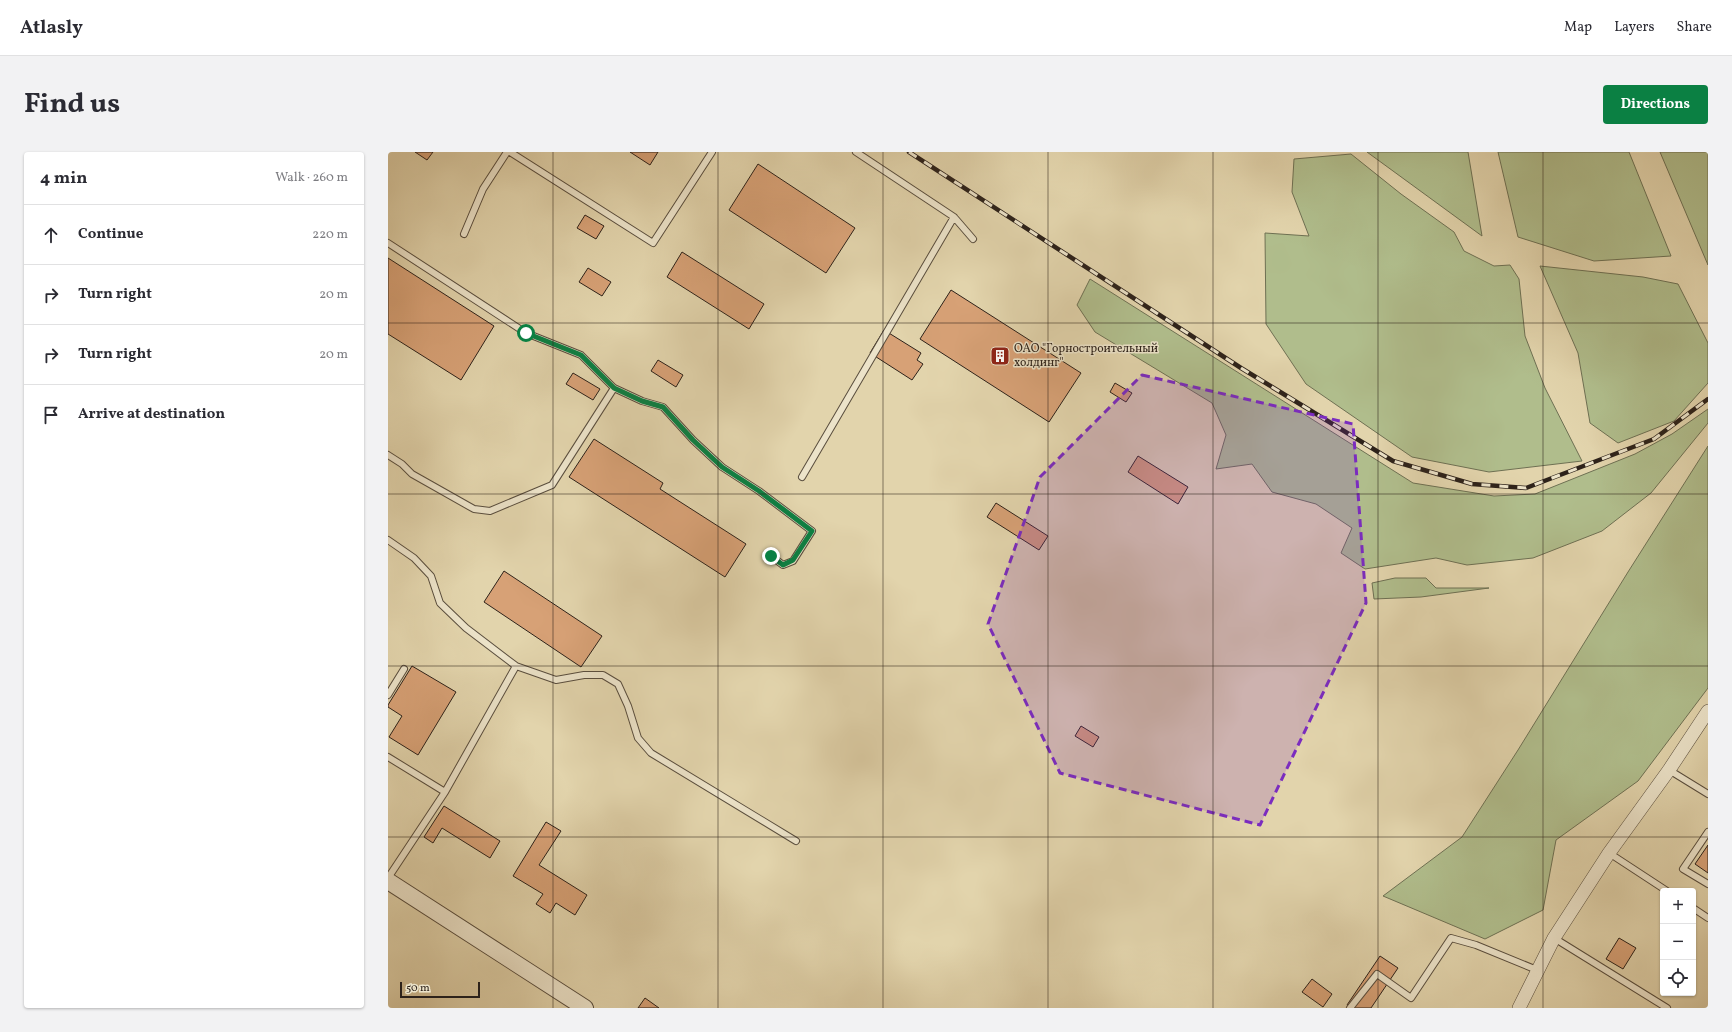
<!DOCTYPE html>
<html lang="en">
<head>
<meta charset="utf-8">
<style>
	:root { --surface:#fff; --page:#f2f2f3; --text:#2b2b33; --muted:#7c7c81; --line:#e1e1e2; --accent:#0b8043 }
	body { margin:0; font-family:Vollkorn,serif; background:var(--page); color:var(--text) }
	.controls { position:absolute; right:12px; bottom:12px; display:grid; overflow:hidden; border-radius:4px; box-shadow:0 1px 3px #0004 }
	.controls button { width:36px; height:36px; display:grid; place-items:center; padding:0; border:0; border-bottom:1px solid var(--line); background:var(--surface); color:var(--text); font:20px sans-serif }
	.scale { position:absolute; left:12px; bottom:10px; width:80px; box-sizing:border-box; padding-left:4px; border:2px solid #2d221a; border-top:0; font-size:11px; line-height:14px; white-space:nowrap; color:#2d221a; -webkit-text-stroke:3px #ece3c9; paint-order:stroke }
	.stop { position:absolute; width:12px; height:12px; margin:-9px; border:3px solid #0b8043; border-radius:50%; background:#fff }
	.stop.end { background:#0b8043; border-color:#fff; box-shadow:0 1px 4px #0008 }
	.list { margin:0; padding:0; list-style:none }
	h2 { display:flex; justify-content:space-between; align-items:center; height:52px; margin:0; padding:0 16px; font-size:17px }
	h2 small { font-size:13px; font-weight:400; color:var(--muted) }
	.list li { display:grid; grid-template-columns:26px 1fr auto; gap:12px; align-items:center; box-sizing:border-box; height:60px; padding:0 16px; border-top:1px solid var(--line) }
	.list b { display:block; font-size:15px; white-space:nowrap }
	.list em { font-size:13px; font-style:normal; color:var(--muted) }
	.icon { flex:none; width:22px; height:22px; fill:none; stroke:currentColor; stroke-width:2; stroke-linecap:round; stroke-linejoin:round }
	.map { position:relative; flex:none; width:1320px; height:856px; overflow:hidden; border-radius:4px }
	header { display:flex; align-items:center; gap:24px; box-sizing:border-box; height:56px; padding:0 20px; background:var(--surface); border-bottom:1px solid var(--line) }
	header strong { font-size:19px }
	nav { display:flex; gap:22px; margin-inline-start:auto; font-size:14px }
	.intro { display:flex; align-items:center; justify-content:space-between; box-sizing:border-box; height:96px; padding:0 24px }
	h1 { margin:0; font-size:28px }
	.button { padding:10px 18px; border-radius:4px; background:var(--accent); color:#fff; font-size:14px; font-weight:700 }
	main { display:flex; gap:24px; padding:0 24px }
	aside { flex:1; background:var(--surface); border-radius:4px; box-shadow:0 1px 3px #0004 }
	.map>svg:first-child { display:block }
</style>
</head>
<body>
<header>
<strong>Atlasly</strong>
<nav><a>Map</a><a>Layers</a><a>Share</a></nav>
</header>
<div class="intro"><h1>Find us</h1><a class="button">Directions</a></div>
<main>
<aside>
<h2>4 min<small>Walk · 260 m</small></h2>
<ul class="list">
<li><svg class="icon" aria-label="ahead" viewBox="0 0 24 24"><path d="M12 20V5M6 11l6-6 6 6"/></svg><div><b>Continue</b></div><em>220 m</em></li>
<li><svg class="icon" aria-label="right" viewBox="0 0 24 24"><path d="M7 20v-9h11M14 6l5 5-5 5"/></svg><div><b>Turn right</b></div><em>20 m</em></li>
<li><svg class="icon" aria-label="right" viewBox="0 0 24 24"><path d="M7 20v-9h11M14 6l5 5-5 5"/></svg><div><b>Turn right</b></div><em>20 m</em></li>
<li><svg class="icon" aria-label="arrive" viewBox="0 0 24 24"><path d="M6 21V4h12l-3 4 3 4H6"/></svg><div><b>Arrive at destination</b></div></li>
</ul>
</aside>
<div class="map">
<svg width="1320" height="856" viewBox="0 0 1320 856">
	<rect width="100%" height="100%" fill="#e2d4ac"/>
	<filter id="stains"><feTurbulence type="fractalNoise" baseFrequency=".005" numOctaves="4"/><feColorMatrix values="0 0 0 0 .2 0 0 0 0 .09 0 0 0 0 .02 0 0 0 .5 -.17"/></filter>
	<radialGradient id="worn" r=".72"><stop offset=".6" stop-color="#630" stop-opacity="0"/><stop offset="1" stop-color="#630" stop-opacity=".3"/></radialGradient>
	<path fill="#b0bd8c" stroke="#6e7053" d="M979 0H1080L1094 84Z
		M1110 0H1241L1283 104 1206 109 1130 85Z
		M1272 0H1320V113Z
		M963 2 1013 42 1066 80 1076 99 1106 114 1122 113 1131 127 1137 184 1157 236 1194 309 1101 320 1024 305 918 232 878 172 877 81 921 84 904 40 906 7Z
		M1152 114 1255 125 1290 132 1320 191V231L1286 269 1230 291 1202 271 1190 201Z
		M702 127 1025 331 1106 344 1147 342 1247 302 1284 282 1320 257V271L1263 341 1214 379 1145 406 1079 413 1048 406 977 417 953 401 964 376 928 352 884 340 864 312 828 317 838 283 824 251 707 180 689 153Z
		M1320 294V536L1250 629 1168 688 1155 758 1097 787 995 744 1074 685 1130 598 1240 420Z
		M1007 426H1038L1048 436H1101L1033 445 986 447 984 431Z"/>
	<path fill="#d7a176" stroke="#2d221a" d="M27 0H45L39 8Z
		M242 0H270L262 13Z
		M370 12 467 76 438 121 341 58Z
		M197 63 216 74 208 87 189 76Z
		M294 100 376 152 361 177 279 125Z
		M0 106 106 174 73 228 0 182Z
		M200 116 223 130 214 144 191 130Z
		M563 138 693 221 661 270 532 187Z
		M496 178 533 201 529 208 535 212 524 228 482 201Z
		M270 208 295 223 288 235 263 219Z
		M185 221 212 237 205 248 178 232Z
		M727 231 744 241 738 250 722 240Z
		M206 287 275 331 272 337 358 392 337 425 181 325Z
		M750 304 800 335 790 352 740 320Z
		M608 351 660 384 651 398 599 365Z
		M116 419 214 484 193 515 96 450Z
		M24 514 68 540 30 603 1 585 14 564 0 555V553Z
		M693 574 711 585 705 595 687 584Z
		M56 654 112 689 102 706 54 676 45 691 36 685Z
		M158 670 173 679 151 713 199 743 187 763 168 751 162 761 148 752 155 742 125 724Z
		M1320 693V721L1307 712Z
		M1231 786 1248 796 1235 817 1218 807Z
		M992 804 1010 816 983 856H964L959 853Z
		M924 827 944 842 935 855 914 840Z
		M257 846 271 856H250Z"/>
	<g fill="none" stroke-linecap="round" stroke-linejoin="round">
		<defs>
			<path id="service" d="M122 0 265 91 324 0
				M468 0 566 65 585 87
				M76 82 95 37 119 0
				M0 91 138 181 193 203 226 236 254 249 275 255 305 288 334 315 371 339 424 379 405 409 395 413 383 404
				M0 303 14 312 24 322 86 357 102 359 164 333 226 236
				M414 325 566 65
				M0 388 26 406 43 424 52 451 78 476 128 514 168 528 196 523H215L230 532 240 554 250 586 263 601 408 689
				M0 543 16 517
				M0 605 57 640
				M1281 618 1320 642
				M1320 680 1295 717 1320 732
				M1221 701 1279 739
				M0 726 57 640 128 514
				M1305 756 1320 766
				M1166 786 1279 856
				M962 856 989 822 1023 846 1063 786 1088 793 1149 818"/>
			<path id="minor" d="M1131 856 1166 786 1221 701 1281 618 1320 559"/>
			<path id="tertiary" d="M0 729 197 856"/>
		</defs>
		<use href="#service" stroke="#5a4e3e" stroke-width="8"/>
		<use href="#minor" stroke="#5a4e3e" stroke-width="14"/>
		<use href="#tertiary" stroke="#5a4e3e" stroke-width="18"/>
		<use href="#service" stroke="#ece3c9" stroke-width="6"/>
		<use href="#minor" stroke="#ece3c9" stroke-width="13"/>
		<use href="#tertiary" stroke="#ece3c9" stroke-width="16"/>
		<defs>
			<path id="rail" d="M521 0 853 216 1005 309 1084 332 1138 336 1266 287 1320 247"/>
		</defs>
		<use href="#rail" stroke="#2d221a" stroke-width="4.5"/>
		<use href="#rail" stroke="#ece3c9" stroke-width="3" stroke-dasharray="9" stroke-linecap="butt"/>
	</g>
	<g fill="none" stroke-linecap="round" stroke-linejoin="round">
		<path stroke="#0b8043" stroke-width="5" d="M138 181 193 203 226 236 254 249 275 255 305 288 334 315 371 339 424 379 405 408 395 413 383 404"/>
	</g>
	<path fill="#7b2cbf" fill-opacity="0.2" stroke="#7b2cbf" stroke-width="3" stroke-dasharray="8 5" stroke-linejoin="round" d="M754 223 965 272 978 451 872 673 672 621 600 472 652 325Z"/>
	<path fill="none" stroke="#2d221a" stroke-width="1" stroke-opacity="0.55" d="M165 0V856M330 0V856M495 0V856M660 0V856M825 0V856M990 0V856M1155 0V856M0 171H1320M0 342H1320M0 514H1320M0 685H1320"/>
	<defs>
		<symbol id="building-square" viewBox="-11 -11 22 22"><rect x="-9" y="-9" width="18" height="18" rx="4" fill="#8f2418" stroke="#ece3c9"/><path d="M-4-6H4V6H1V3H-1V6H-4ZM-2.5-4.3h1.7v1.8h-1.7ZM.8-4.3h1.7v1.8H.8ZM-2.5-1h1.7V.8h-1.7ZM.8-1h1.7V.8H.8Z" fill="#fff"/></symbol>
	</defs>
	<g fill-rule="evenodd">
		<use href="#building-square" x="601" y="193" width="22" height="22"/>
	</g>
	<g text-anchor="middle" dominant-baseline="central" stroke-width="3" stroke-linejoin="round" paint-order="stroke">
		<g font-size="12" fill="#2d221a" stroke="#ece3c9" text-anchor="start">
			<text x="626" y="197">ОАО "Горностроительный<tspan x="626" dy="14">холдинг"</tspan></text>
		</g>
	</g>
	<rect width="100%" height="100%" filter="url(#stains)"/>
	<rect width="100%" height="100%" fill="url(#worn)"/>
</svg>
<div class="controls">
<button>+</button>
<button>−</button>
<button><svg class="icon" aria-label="locate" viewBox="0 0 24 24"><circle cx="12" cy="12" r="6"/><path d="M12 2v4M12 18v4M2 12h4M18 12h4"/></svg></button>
</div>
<div class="scale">50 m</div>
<div class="stop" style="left:138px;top:181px"></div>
<div class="stop end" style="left:383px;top:404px"></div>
</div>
</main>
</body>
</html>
